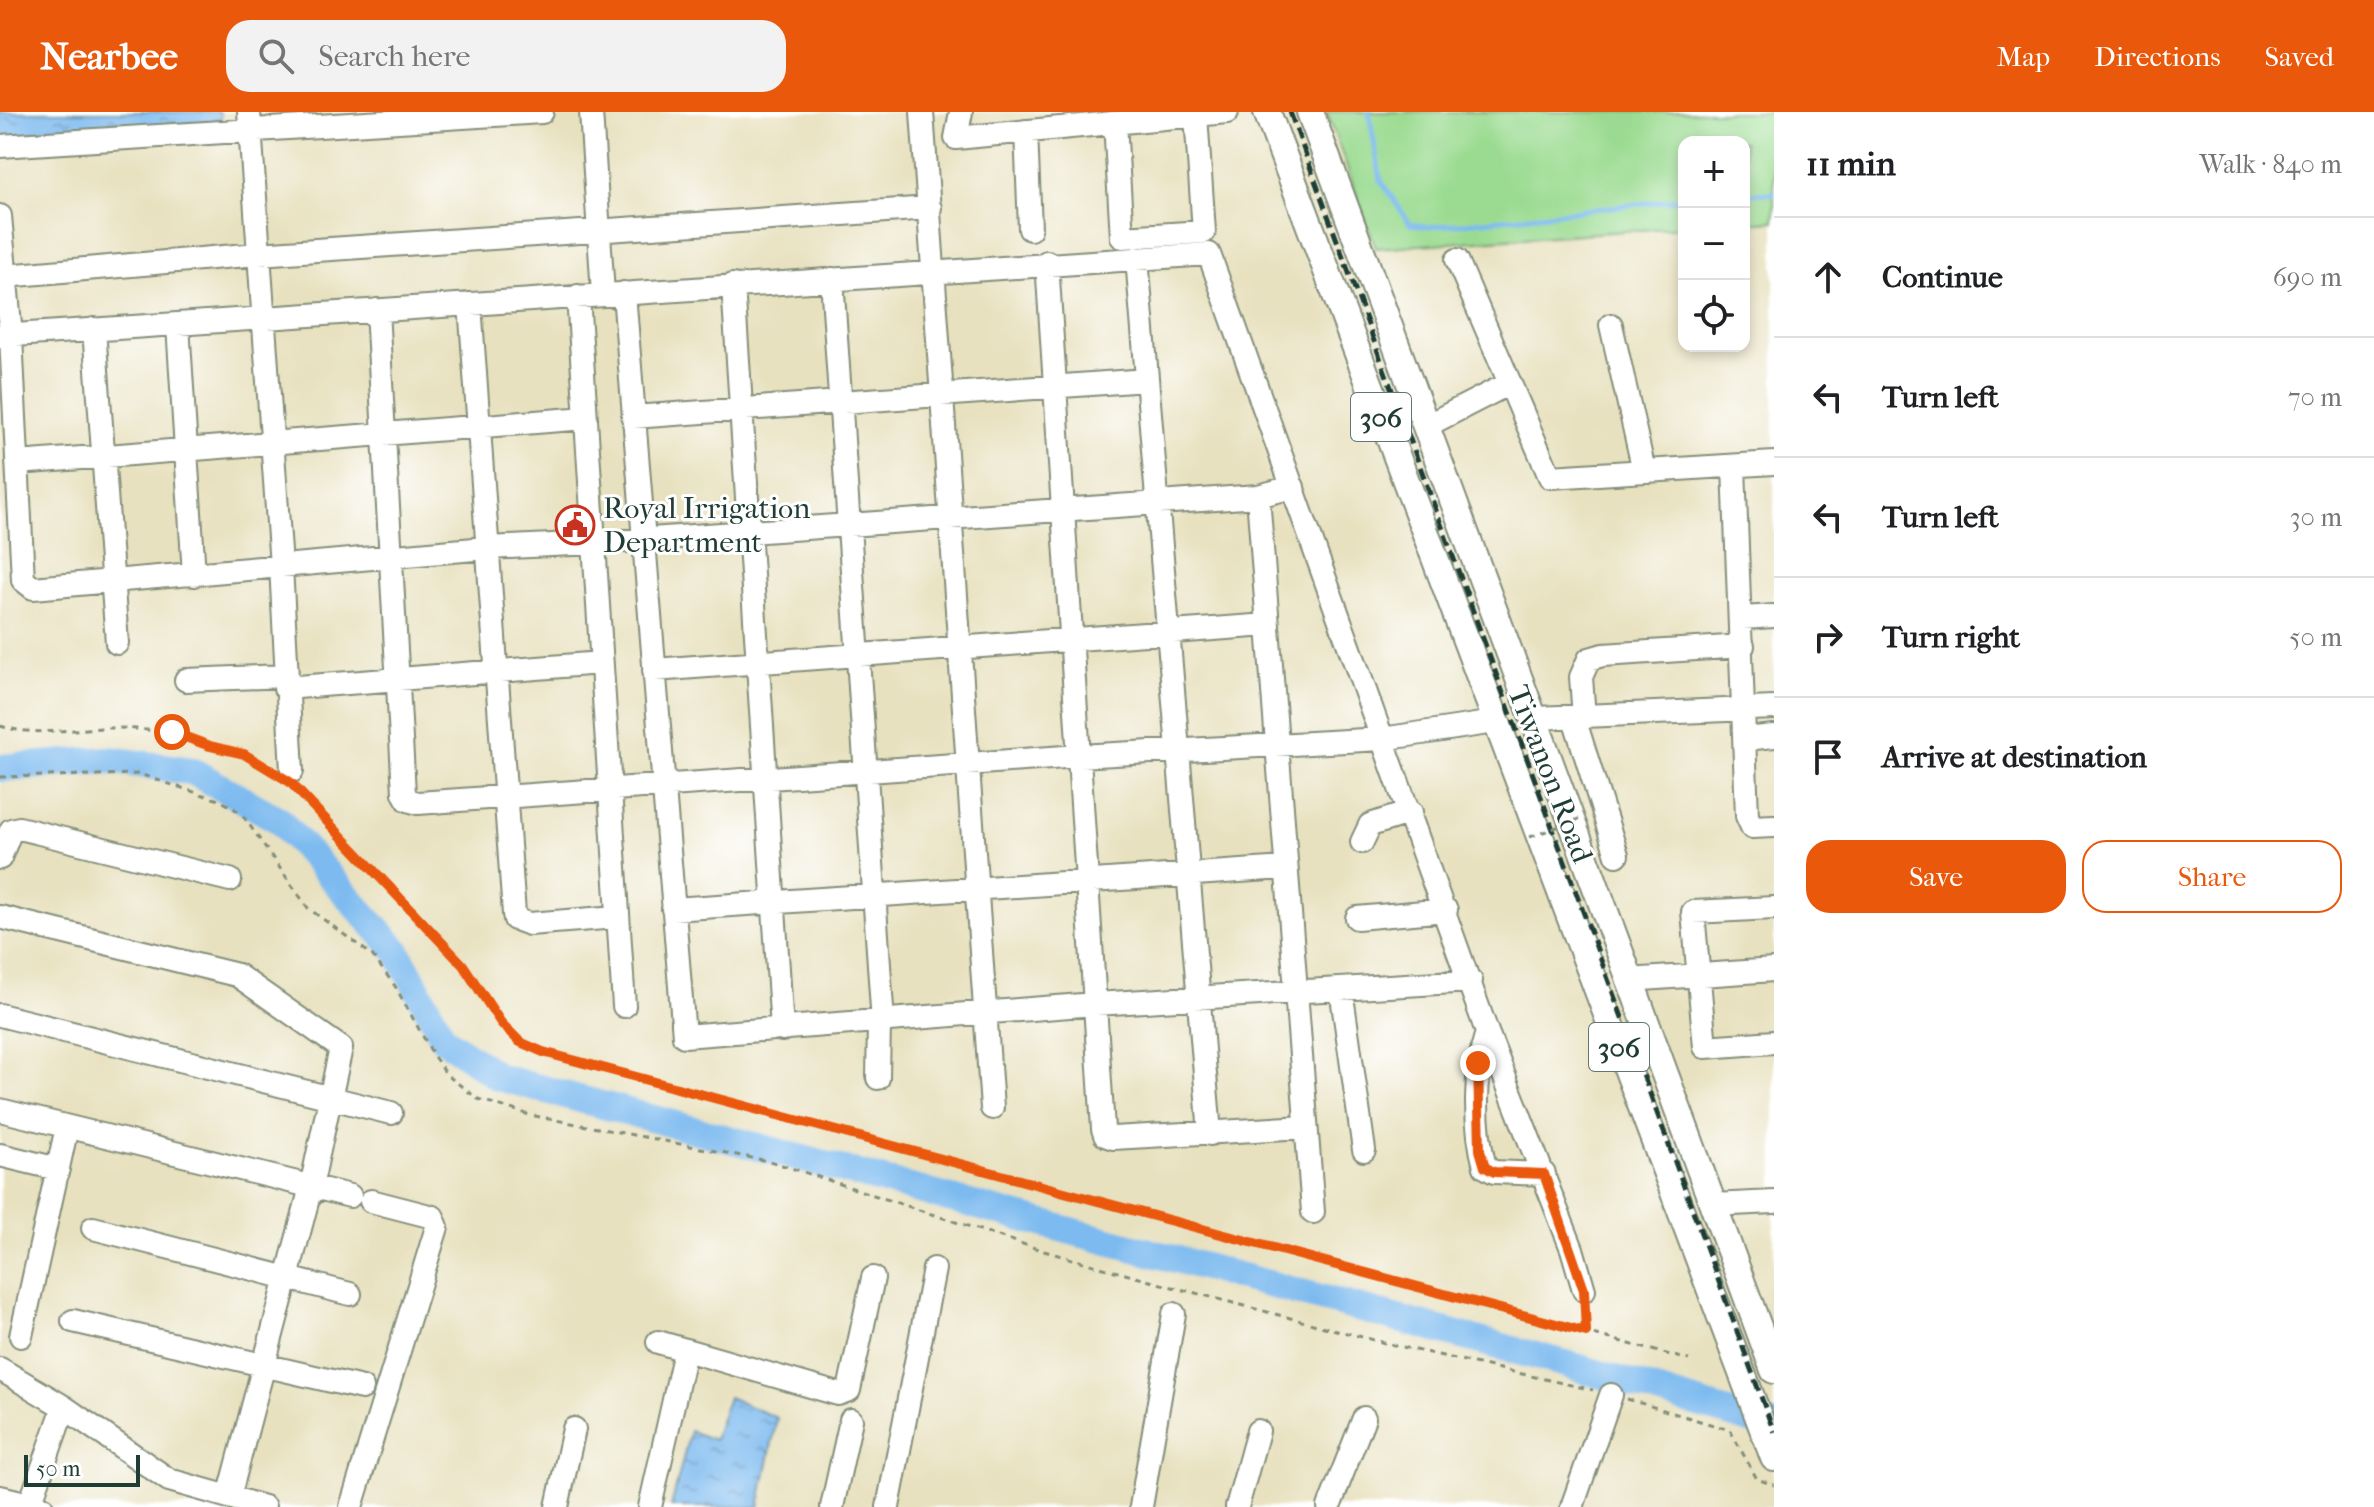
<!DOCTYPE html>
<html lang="en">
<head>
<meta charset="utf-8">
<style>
	:root { --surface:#fff; --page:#f2f2f2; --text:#202124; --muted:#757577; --line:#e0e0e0; --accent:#ea580c }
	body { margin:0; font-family:"IM FELL French Canon",serif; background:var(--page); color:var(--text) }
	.controls { position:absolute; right:24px; top:24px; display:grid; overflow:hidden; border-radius:16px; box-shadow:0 4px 12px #0003 }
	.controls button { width:72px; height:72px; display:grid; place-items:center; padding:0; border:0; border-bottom:2px solid var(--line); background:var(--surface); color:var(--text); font:40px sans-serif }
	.scale { position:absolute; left:24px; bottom:20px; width:116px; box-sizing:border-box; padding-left:8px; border:4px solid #1f3d34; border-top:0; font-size:22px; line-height:28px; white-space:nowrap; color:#1f3d34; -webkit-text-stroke:6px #fff; paint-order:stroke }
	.stop { position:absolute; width:24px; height:24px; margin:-18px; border:6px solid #ea580c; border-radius:50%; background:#fff }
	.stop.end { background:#ea580c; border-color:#fff; box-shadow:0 2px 8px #0008 }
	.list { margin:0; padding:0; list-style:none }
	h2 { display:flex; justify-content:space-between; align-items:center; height:104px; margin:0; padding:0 32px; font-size:34px }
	h2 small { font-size:26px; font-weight:400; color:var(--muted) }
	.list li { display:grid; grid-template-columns:52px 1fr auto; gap:24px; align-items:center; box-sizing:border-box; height:120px; padding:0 32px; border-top:2px solid var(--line) }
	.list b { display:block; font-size:30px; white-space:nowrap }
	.list em { font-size:26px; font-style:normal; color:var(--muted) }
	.actions { display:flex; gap:16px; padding:24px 32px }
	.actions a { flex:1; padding:18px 0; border:2px solid var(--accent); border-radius:24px; text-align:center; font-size:28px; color:var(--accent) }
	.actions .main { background:var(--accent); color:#fff }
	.icon { flex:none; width:44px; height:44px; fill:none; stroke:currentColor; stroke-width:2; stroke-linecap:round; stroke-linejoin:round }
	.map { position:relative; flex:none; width:1774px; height:1395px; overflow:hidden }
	header { display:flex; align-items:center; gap:48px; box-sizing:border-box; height:112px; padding:0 40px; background:var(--accent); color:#fff }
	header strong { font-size:38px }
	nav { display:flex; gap:44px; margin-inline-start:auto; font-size:28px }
	.search { width:560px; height:72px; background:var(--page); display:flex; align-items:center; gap:20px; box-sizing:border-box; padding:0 28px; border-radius:24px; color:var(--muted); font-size:30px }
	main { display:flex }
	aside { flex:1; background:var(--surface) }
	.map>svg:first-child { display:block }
</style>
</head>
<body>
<header>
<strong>Nearbee</strong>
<div class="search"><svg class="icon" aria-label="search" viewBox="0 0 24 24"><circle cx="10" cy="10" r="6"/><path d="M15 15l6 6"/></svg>Search here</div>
<nav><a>Map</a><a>Directions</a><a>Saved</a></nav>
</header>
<main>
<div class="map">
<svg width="1774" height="1395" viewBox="0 0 1774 1395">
	<defs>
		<pattern id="water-ripples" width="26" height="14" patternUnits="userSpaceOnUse" patternTransform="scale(2)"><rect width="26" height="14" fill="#7cbaef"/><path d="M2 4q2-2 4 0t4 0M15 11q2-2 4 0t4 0" fill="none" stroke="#6598c2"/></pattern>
	</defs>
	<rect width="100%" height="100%" fill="#fff"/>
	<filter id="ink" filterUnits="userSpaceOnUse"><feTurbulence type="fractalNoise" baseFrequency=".0125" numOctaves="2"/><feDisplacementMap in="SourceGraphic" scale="16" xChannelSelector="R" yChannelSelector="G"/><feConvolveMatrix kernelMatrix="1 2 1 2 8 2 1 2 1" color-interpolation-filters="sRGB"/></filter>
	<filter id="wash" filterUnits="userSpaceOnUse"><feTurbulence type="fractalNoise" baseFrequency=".006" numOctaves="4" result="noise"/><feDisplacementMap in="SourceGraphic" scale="32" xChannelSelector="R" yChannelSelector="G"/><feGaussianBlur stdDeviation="1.8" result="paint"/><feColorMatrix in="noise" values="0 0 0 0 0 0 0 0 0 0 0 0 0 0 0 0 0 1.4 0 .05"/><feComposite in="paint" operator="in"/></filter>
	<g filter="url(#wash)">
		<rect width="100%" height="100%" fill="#e8e1bf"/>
		<path fill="#9bdb91" stroke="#5d8c62" stroke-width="2" d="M1327 0H1774V109L1744 111V30H1684V115L1376 136Z"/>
		<path fill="url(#water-ripples)" stroke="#4e7c92" stroke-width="2" d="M0 0H220L221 9 0 26Z
			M728 1285 777 1306 759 1395H671L690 1319 714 1328Z"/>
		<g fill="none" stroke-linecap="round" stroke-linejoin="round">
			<path stroke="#7cbaef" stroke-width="5" d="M1369 0 1381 69 1410 112 1429 115 1684 87
				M1744 82 1774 81"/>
			<path stroke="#7cbaef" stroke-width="28" d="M0 656 108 648 192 659 279 708 397 839 444 927 498 965 1566 1252 1774 1315"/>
		</g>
	</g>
	<g filter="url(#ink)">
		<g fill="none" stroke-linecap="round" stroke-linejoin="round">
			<defs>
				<path id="minor" d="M249 0 281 454 292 659
					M591 0 603 182
					M922 0 992 996
					M961 0 956 26 1227 0
					M1115 11 1122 125 1204 120 1196 3
					M1026 19 1030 117
					M0 34 542 0
					M0 104 11 224 23 468 33 476 486 436 594 431 1258 384 1293 375
					M1137 146 1210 1022
					M1457 148 1550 365 1774 351
					M1047 150 1103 1017 1105 1023 1113 1026 1306 1015
					M5 164 258 142 930 96
					M832 167 883 911
					M733 173 782 918
					M624 181 684 924 1095 892 1471 869
					M578 184 624 894
					M470 192 514 802 515 807 529 812 617 805
					M377 198 404 681 408 688 418 691 1079 644 1382 627 1495 610
					M178 213 194 463
					M1611 213 1644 359
					M94 217 117 531
					M0 224 1209 142 1487 920 1572 1137 1584 1178
					M633 305 1147 268
					M1428 313 1510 271
					M18 351 586 306
					M1734 354 1747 704 1752 715 1774 714
					M1258 384 1313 1100
					M1742 506 1774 504
					M654 558 1268 513
					M186 568 285 564
					M285 576 601 551
					M1535 606 1774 596
					M1574 606 1617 743
					M1584 606 1581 565 1589 547 1603 543 1743 534
					M1745 627 1774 624
					M1362 730 1370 713 1411 700
					M0 746 11 718 19 716 230 768
					M1774 796 1693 800 1705 935 1774 930
					M673 797 1286 756
					M0 805 237 863 341 936 311 1075 229 1385
					M1357 806 1446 798
					M1628 868 1774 858
					M1341 877 1364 1038
					M0 903 391 1001
					M1487 920C1474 960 1474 1014 1485 1055L1494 1060 1544 1062
					M878 966 879 911
					M0 998 350 1084
					M0 1043 58 1057
					M1712 1093 1774 1090
					M93 1116 350 1182
					M73 1209 362 1276
					M21 1224 67 1015
					M658 1230 838 1282 849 1278 873 1166
					M0 1257 64 1295 169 1368 264 1395
					M0 1385 42 1395
					M30 1392 64 1295
					M351 1395 437 1115 433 1105 371 1089
					M557 1395 574 1317
					M650 1395 685 1239
					M832 1395 851 1308
					M888 1395 934 1157
					M1141 1395 1174 1202
					M1237 1395 1258 1319
					M1329 1395 1364 1306
					M1572 1395 1611 1283"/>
				<path id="major" d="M1267 0 1774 1346
					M1310 0 1774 1258"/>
			</defs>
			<use href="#minor" stroke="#848f7a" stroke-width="26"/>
			<use href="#major" stroke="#848f7a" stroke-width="30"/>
			<path stroke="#848f7a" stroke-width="3" stroke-dasharray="6 6" stroke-linecap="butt" d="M0 614C39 626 76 615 116 616 171 617 228 632 274 660
				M0 665 139 662 222 689 241 701 308 796 372 843 395 874 435 946 447 963 478 987 530 1003 773 1050 1044 1139 1150 1169 1385 1231 1593 1278
				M296 676C351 734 411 790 462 851 492 888 496 920 543 940L1689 1248
				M1585 1196 1586 1220
				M1627 1287 1730 1318 1757 1367 1774 1373"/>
			<use href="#minor" stroke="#fff" stroke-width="22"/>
			<use href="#major" stroke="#fff" stroke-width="26"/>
			<path stroke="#1f3d34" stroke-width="5" stroke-dasharray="12 6" stroke-linecap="butt" d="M1290 0 1774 1320"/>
			<path stroke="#848f7a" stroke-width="3" stroke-dasharray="6 6" stroke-linecap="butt" d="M1530 725 1579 707"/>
		</g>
	</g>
	<g fill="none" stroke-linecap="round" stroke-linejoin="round" filter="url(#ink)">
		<path stroke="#ea580c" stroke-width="10" d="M172 620 210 634 244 642 290 670 463 853 501 911 520 930 543 940 1586 1220 1584 1178 1544 1062 1494 1060 1485 1055 1480 1038 1478 951"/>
	</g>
	<defs>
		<symbol id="civic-ring" viewBox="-11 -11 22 22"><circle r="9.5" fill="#fff" stroke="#c8321e" stroke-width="1.5"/><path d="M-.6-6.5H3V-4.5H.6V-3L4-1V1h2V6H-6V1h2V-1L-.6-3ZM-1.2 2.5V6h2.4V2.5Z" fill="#c8321e"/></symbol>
	</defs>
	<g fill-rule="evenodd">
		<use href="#civic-ring" x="553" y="391" width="44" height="44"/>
	</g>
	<g text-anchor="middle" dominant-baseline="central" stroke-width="6" stroke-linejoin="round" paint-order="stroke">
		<g fill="#fff" stroke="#627771" stroke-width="2">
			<rect x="1351" y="281" width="60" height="48" rx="6"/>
			<rect x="1589" y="911" width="60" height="48" rx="6"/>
		</g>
		<g font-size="28" font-weight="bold" fill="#1f3d34">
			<text x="1381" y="305">306</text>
			<text x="1619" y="935">306</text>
		</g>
		<g font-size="30" fill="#1f3d34" stroke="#fff" text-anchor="start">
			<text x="603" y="396">Royal Irrigation<tspan x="603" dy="34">Department</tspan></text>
		</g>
		<g font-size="30" fill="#1f3d34" stroke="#fff">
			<text transform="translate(1550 662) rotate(69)">Tiwanon Road</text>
		</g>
	</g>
</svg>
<div class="controls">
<button>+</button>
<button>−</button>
<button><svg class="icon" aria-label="locate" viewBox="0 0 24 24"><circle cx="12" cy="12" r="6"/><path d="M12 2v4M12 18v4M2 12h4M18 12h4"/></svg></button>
</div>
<div class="scale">50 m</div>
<div class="stop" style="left:172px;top:620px"></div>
<div class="stop end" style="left:1478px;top:951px"></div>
</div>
<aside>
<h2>11 min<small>Walk · 840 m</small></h2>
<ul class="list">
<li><svg class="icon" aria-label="ahead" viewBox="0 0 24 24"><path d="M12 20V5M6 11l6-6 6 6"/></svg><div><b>Continue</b></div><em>690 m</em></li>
<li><svg class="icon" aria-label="left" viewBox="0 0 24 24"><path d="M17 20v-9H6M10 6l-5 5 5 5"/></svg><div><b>Turn left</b></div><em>70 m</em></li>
<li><svg class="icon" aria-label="left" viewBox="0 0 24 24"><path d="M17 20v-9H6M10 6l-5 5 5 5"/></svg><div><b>Turn left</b></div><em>30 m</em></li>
<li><svg class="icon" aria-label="right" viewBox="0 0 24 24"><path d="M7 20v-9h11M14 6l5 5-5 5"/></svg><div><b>Turn right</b></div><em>50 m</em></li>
<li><svg class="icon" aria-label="arrive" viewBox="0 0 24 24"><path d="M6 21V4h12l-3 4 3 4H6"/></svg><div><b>Arrive at destination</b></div></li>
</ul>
<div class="actions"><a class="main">Save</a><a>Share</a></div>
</aside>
</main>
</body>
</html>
